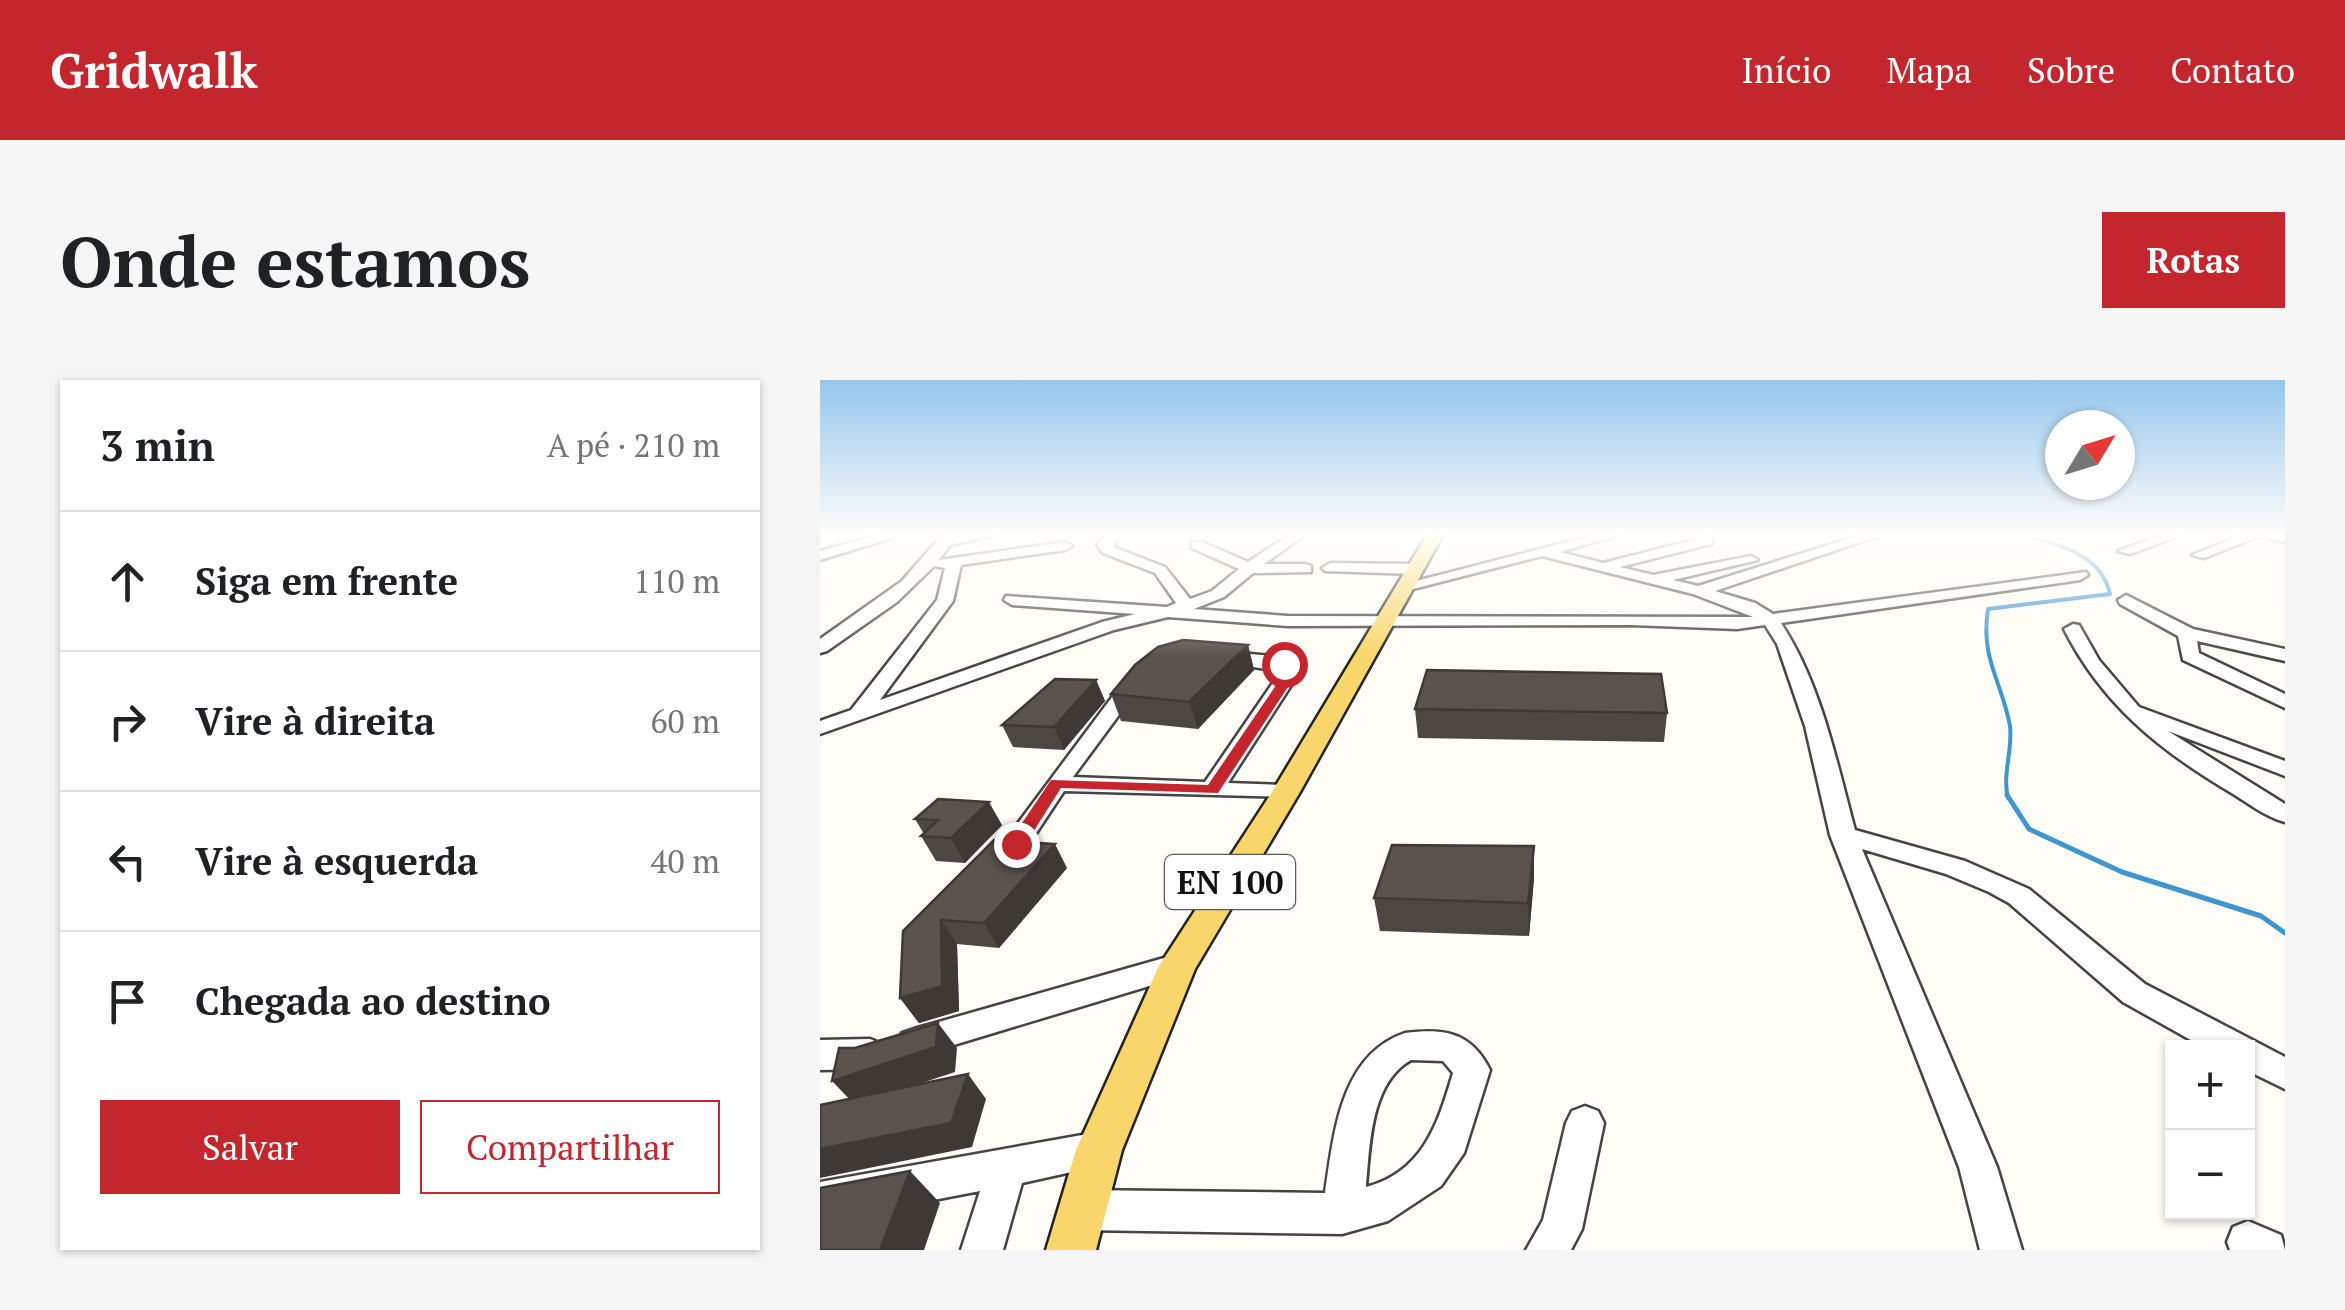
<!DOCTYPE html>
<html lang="pt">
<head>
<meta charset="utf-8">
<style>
	:root { --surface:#fff; --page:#f6f6f6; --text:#202124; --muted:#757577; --line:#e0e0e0; --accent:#c4262e }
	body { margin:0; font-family:"PT Serif",serif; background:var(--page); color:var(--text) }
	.controls { position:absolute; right:30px; bottom:30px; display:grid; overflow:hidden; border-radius:0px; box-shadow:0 2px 8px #0004 }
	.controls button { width:90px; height:90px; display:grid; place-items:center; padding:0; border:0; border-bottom:2px solid var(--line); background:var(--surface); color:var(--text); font:50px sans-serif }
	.compass { position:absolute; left:1225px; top:30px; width:90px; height:90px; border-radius:50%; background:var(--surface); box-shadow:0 2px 8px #0004; rotate:52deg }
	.stop { position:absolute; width:30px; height:30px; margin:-22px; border:8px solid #c4262e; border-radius:50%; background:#fff }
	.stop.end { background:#c4262e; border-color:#fff; box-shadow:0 2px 10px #0008 }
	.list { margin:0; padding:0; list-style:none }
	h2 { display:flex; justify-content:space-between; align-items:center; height:130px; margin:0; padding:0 40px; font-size:42px }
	h2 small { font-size:32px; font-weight:400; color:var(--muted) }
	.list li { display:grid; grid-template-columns:65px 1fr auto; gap:30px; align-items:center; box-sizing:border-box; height:140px; padding:0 40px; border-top:2px solid var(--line) }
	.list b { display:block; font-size:38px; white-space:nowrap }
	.list em { font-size:32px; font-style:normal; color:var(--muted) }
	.actions { display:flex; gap:20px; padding:30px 40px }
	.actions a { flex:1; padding:22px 0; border:2px solid var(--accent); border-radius:0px; text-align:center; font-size:35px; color:var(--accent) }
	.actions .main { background:var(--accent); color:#fff }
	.icon { flex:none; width:55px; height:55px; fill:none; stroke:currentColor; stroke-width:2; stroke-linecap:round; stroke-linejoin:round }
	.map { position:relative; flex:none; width:1465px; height:870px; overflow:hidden; border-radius:0px }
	header { display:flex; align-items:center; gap:60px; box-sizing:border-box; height:140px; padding:0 50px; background:var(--accent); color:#fff }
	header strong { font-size:48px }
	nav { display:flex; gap:55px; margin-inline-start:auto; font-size:35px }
	.intro { display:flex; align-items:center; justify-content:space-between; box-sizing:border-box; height:240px; padding:0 60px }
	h1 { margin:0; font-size:70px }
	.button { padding:25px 45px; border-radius:0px; background:var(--accent); color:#fff; font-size:35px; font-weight:700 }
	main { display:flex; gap:60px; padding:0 60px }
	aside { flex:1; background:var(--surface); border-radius:0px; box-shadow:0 2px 8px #0004 }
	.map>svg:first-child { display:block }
</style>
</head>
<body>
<header>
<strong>Gridwalk</strong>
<nav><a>Início</a><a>Mapa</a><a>Sobre</a><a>Contato</a></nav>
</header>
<div class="intro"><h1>Onde estamos</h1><a class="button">Rotas</a></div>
<main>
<aside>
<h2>3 min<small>A pé · 210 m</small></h2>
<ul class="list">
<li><svg class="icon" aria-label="ahead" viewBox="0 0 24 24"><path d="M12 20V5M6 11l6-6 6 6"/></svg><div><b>Siga em frente</b></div><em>110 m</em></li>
<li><svg class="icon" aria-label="right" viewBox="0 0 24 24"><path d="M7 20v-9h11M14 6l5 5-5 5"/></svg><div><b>Vire à direita</b></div><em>60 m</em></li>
<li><svg class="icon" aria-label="left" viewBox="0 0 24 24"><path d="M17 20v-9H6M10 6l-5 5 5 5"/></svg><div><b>Vire à esquerda</b></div><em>40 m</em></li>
<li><svg class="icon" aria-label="arrive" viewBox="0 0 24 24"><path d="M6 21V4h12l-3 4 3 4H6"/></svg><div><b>Chegada ao destino</b></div></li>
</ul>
<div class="actions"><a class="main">Salvar</a><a>Compartilhar</a></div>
</aside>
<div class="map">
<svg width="1465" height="870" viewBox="0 0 1465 870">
	<rect width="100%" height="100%" fill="#fffdf5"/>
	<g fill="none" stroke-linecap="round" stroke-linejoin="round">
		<path stroke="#3f96cf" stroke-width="4" d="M1188 418C1182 395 1193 369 1190 346 1182 301 1160 279 1168 229L1290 214C1281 173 1237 164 1201 155"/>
		<path stroke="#3f96cf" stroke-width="5" d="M1187 415 1209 449 1302 492 1441 536 1465 553"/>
		<defs>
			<path id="minor" d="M59 155H81L0 180V171Z
				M122 155H175L130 165 119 180 245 162 252 166 245 170 141 185 133 221 60 320 282 242 315 234 192 225 184 220 186 216 347 227 356 223 335 193 283 173 277 165 285 155H299L293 167 345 187 370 219 392 211 419 189 372 168V162H382L428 182 469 155H485L444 184H486L491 186V192L433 193 404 217 374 229 468 236 933 237 873 214 722 176 585 211 577 206 774 155H798L740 172 783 183 886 157 893 161 891 164 800 187 833 195 931 176 938 180 853 200 878 206 1040 155H1061L895 211 935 223 953 234 1266 192 1268 195 1260 200 961 243C1001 304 1016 380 1035 450L1145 481 1209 509 1325 604 1465 677V709L1428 691V668H1385L1303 622 1189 523 1169 512 1126 494 1042 469 1177 787 1202 870H1160L1139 787 1010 455 985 346 957 264 945 245 917 249 811 245 468 246 348 237 294 250 0 354V341L31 330 117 220 125 188 114 186 77 222 7 271 0 273V259L82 201Z
				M1341 155H1362L1310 174 1298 171Z
				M1422 155H1442L1384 178 1372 175Z
				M1446 155H1465V162L1448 158Z
				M510 183 595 184 603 189 595 194 505 191 502 188Z
				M1306 215 1373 249 1465 269V281L1377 261 1379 273 1465 314V328L1363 280 1358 256 1300 224 1298 220Z
				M1253 244 1259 245 1279 280 1319 327 1465 381V396L1348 351 1465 424V442C1445 437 1427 422 1410 412 1339 370 1282 324 1244 249Z
				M398 271 464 277 481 290 408 403 466 405 475 407 478 412 475 417 244 411 205 470H187L183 464 187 458 307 297 314 295 324 301 253 397 385 402 461 291 391 281 389 277Z
				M358 574 369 578 373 586 369 594 94 677 82 673 77 663 82 653 94 649Z
				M585 653C624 648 651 652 670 690L644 773 621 806 568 841 522 854 262 850 248 844 242 830 248 816 262 810 505 813C514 754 520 675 585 653ZM591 680 623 681 633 693C618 744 603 792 546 807 550 766 550 703 591 680Z
				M50 659 62 664 67 674 62 684 50 689 0 690V660Z
				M765 726 778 731 784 743 762 849 751 870H706L723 840 746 743 752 731Z
				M279 752 292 757 298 770 292 783 202 803 183 870H141L160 811 0 842V802Z
				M1428 841 1461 855 1465 870H1410L1407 862 1413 847Z"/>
			<path id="major" d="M607 155H623L480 412 375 589 302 770 276 870H226L256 770 339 586 452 412Z"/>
		</defs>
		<use href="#minor" stroke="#444" stroke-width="5"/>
		<use href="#major" stroke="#222" stroke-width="5"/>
		<use href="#minor" fill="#fff" fill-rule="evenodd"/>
		<use href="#major" fill="#f9d66b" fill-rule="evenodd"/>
	</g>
	<path fill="#4d4742" d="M428 265 434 290 378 349 301 341 291 314Z
		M276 300 285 321 244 370 193 367 182 345Z
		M595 329 847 333 844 362 598 358Z
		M95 439 182 445 145 483 116 481 101 456 104 454Z
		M247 488 179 568 137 564 139 631 99 643 80 618 83 551Z
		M714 498 709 556 560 551 554 518Z"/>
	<path fill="#3f3936" d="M428 265 434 290 378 349 369 322Z
		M276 300 285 321 244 370 234 347Z
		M169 422 182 445 145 483 131 458Z
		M235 464 247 488 179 568 164 543Z
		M714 466V498L709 556 708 523Z
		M121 540 137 564 139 631 99 643 80 618Z
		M118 643 137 668 135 692 35 725 12 701Z
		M148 694 166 719 152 767 0 798V769Z
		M90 791 120 823 104 870H60Z"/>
	<path fill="#5a524d" stroke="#3f3936" stroke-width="2.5" d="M363 260 428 265 369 322 291 314 315 285 338 267Z
		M607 290 841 294 847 333 595 329Z
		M235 299 276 300 234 347 182 345Z
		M118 419 169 422 131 458 101 456 118 440 95 439Z
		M174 460 235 464 164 543 121 540 122 606 80 618 83 551Z
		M572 465 714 466 708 523 554 518Z
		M118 643 116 667 12 701 19 668H35Z
		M148 694 131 743 0 769V725Z
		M90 791 60 870H0V808Z"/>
	<linearGradient id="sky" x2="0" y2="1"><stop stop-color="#95c6ee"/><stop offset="0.56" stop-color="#fffefa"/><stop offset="1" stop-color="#fffefa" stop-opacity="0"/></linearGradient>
	<rect width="1465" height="277" fill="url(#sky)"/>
	<path fill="#c4262e" d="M460 281H468L476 287V295L398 413 241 408 203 468H190L188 464 231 400 388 405 463 295Z"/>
	<g text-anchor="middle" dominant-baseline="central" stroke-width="10" stroke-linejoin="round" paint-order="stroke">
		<rect fill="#fff" stroke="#585858" stroke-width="2.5" x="345" y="475" width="130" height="54" rx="8"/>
		<g font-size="32" font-weight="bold" fill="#111">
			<text x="410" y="502">EN 100</text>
		</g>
	</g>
</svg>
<div class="controls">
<button>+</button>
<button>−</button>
</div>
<svg class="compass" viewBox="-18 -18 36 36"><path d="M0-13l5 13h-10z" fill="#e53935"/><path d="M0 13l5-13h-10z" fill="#757577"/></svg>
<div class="stop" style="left:464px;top:284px"></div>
<div class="stop end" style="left:196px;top:464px"></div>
</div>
</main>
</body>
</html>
